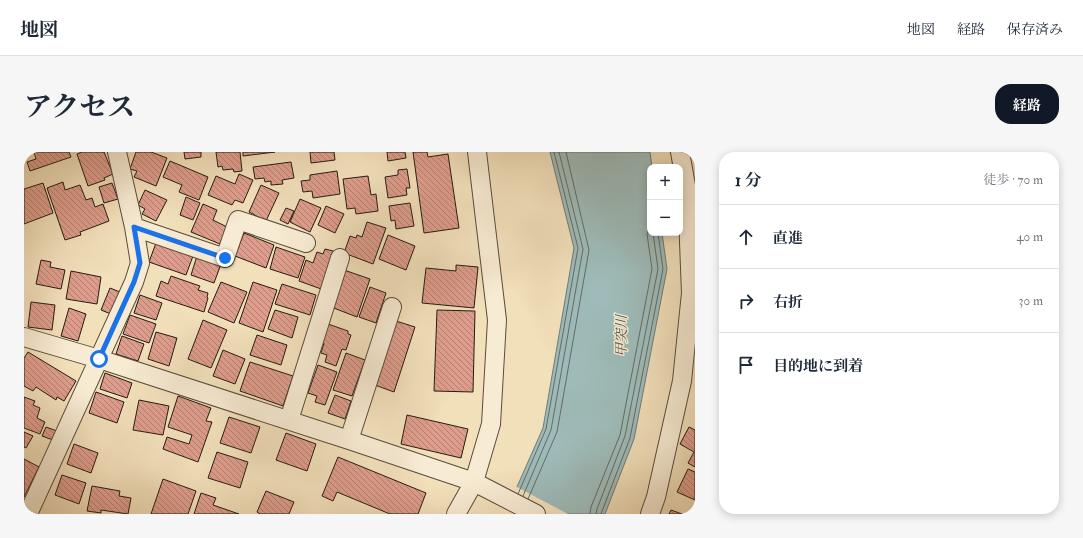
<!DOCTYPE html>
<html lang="ja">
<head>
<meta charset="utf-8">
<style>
	:root { --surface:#fff; --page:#f6f6f7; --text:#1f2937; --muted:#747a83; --line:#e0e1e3; --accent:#111827 }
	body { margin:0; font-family:"IM FELL Double Pica","Noto Serif JP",serif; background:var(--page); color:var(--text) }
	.controls { position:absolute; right:12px; top:12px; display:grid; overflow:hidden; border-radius:8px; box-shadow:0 2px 10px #0003 }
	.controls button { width:36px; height:36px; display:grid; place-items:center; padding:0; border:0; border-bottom:1px solid var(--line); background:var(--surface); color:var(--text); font:20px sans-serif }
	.stop { position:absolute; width:12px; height:12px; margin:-9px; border:3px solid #1a73e8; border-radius:50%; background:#fff }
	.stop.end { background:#1a73e8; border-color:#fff; box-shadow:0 1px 4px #0008 }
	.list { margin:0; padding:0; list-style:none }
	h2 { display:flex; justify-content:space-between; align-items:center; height:52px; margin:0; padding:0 16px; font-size:17px }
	h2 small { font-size:13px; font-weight:400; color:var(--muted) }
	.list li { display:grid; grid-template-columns:26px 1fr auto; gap:12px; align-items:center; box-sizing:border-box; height:64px; padding:0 16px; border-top:1px solid var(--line) }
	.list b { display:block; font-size:15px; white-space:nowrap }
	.list em { font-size:13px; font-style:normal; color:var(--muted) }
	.icon { flex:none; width:22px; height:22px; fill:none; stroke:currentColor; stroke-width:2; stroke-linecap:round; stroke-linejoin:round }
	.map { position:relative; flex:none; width:671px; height:362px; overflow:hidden; border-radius:16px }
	header { display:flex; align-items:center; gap:24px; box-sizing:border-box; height:56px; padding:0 20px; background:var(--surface); border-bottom:1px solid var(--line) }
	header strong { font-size:19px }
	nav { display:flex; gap:22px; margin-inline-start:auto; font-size:14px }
	.intro { display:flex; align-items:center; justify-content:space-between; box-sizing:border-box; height:96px; padding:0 24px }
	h1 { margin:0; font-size:28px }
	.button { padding:10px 18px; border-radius:16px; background:var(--accent); color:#fff; font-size:14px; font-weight:700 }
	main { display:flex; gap:24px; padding:0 24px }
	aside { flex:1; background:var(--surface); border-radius:16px; box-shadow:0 2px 10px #0003 }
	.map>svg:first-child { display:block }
</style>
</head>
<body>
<header>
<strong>地図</strong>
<nav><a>地図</a><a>経路</a><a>保存済み</a></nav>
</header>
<div class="intro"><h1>アクセス</h1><a class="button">経路</a></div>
<main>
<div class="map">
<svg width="671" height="362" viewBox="0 0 671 362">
	<defs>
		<pattern id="building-back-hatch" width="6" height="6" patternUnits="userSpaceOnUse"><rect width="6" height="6" fill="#de9d8c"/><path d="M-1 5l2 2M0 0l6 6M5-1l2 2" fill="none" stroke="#b47f71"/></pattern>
	</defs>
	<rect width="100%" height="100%" fill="#f2e0bb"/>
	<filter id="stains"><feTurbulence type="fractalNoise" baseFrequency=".005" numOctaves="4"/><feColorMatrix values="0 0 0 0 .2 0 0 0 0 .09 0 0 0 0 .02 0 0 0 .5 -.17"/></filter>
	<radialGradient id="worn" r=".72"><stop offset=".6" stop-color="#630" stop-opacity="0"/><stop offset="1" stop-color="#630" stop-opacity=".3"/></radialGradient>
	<path fill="#9ebbb9" stroke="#6e7b77" d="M526 0H626L628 15H626V81H638L643 117 610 287 581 362H481L519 276 550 96Z"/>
	<path fill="#f2e0bb" d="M491 334 544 362H479Z"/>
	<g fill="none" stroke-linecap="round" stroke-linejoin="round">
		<path stroke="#626b66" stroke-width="1" d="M494 342 522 277 554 96 530 0
			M499 344 527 278 559 97 535 0
			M504 347 533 280 565 98 542 0
			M566 362 567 355 596 283 628 117 623 82 626 73
			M572 362 573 357 601 284 634 117 629 81
			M577 362 606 286 639 117 634 81"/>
	</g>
	<path fill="url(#building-back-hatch)" stroke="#251b13" d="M10 0H45L47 5 6 19 3 10 12 7Z
		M58 0H80L89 22 80 26 81 28 64 34 53 2Z
		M112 0H127L143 6 132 34 110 25 113 19 106 17Z
		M160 0H177V5L161 7Z
		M192 0H216L218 19 210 20 209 17 199 18 198 14 194 15Z
		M219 0H251L219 4Z
		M286 0H310L311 8 287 11Z
		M363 0H381L382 6 364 9Z
		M389 0H403L404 5 424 2 435 76 400 81Z
		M146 9 184 25 175 48 155 40 158 33 139 25Z
		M267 10 270 26 258 28 259 32 247 33V29L241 30 240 26 231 27 229 15Z
		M383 17 386 36H382L383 43 364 46 361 25 374 23V18Z
		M313 19 316 42 289 46 288 39 279 40 277 29 286 28V23Z
		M215 22 229 28 219 51 211 48 208 53 184 43 192 24 211 32Z
		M344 24 347 43 352 42 354 59 332 62 331 56 323 57 319 27Z
		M39 30 41 38 56 33 62 48 68 46 71 55 79 52 85 69 56 80 57 83 41 88 23 36Z
		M19 31 29 61 0 72V37Z
		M88 31 94 47 80 51 75 35Z
		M237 33 255 41 242 69 225 60Z
		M121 38 143 48 132 69 118 62 121 57 114 53Z
		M162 45 176 51 169 68 156 63Z
		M276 47 297 56 286 80 266 70Z
		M386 51 390 74 372 77 371 68 367 69 365 54Z
		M179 52 193 58 189 68 203 75 196 92 167 80Z
		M302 54 320 62 311 81 294 73Z
		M262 56 270 59 264 72 256 68Z
		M343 70 362 76 349 112 320 101 326 84 332 86 333 83 338 85Z
		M220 81 250 93 242 116 211 104Z
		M364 83 391 94 382 118 355 107Z
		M132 91 169 104 162 123 125 110Z
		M252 95 281 105 274 126 246 117Z
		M301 97 313 100 300 138 275 129 282 108 289 111 293 100 299 102Z
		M173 104 197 112 190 131 167 123Z
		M17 108 27 110 26 115 41 118 37 137 12 132Z
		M432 113 454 115 450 156 398 151 402 116 432 119Z
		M320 118 346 127 333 165 307 155Z
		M47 119 77 125 73 152 42 147Z
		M147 124 176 134 174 138 184 141 183 145 184 146 180 160 132 144 137 129 144 132Z
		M197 130 223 140 210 171 184 160Z
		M229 130 253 138 239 180 215 171Z
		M258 132 292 143 286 163 251 152Z
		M346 135 362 141 352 171 335 165Z
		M86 136 96 140 87 162 77 158Z
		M116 143 138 151 132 168 110 161Z
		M7 150 31 153 28 178 4 175Z
		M45 156 62 162 54 189 37 184Z
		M251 158 274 165 268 186 244 177Z
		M413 158 451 159 449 240 410 239Z
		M106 163 132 172 125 191 99 182Z
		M179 168 203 178 187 216 164 207Z
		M372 169 391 175 370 240 351 233Z
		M304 172 324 179V182L327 183 322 198 318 197 312 214 301 210 303 203 297 201 300 191 297 190Z
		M132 180 153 186 145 214 124 207Z
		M233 183 263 193 257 213 226 203Z
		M98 184 120 192 114 209 92 202Z
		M199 198 221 207 211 232 189 224Z
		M4 200 52 229 40 249 33 245 32 248 12 235 9 239 0 234V206Z
		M322 201 341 208 328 244 309 238Z
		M226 210 269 224 259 254 216 239Z
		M294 213 313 220 301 253 291 250 293 244 284 241Z
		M81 221 108 231 103 246 76 237Z
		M72 240 100 250 93 271 65 261Z
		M311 243 327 249 321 267 304 261Z
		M154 244 187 256 182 269 188 270 174 310 139 297 143 285 165 292 168 283 144 275Z
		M0 245 11 249 9 253 16 256 13 266 21 270 16 282 0 276Z
		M115 248 145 254 139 283 109 278Z
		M383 263 444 277 437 306 377 292Z
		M205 265 236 275 227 301 196 291Z
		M22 275 33 279 29 288 18 284Z
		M665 275 671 278V315L664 311 670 300 656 292Z
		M0 280 9 284 2 296 0 295Z
		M262 281 292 292 283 319 252 308Z
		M50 292 74 301 67 321 43 312Z
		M193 300 224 310 216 336 184 326Z
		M314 305 402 341 394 362H366L313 340 309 349 298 344Z
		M0 307 15 315 0 345Z
		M664 317 671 320V348L653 340Z
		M38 323 62 331 55 352 31 343Z
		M139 327 172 339 164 362H127Z
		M68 334 96 339 95 344 107 346 104 362 77 358V361L63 359Z
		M242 339 270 350 265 362H236L233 360Z
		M177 341 192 346 189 353 215 362H170Z
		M647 358 658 362H645Z"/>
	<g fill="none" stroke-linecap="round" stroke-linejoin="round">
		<defs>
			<path id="minor" d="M110 75 201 106 214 68 282 91
				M0 185 75 207 325 288 450 330 512 362
				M265 268 316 106
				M325 288 368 155
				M4 362 110 130 116 111 110 75 93 0
				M432 362 450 330 467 272 473 168 453 0
				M626 362 632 345 658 229 667 141 663 39 656 0"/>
		</defs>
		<use href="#minor" stroke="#584c3d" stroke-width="20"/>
		<use href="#minor" stroke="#f7ebd3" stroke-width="18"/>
	</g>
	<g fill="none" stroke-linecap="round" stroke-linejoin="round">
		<path stroke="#1a73e8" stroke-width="5" d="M75 207 110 130 116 111 110 75 201 106"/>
	</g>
	<g text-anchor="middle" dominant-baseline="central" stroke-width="3" stroke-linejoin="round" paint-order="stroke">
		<g font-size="14" font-style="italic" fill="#4f534d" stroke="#f7ebd3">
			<text transform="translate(597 184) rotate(-90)">甲突川</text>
		</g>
	</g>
	<rect width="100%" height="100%" filter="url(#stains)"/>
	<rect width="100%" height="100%" fill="url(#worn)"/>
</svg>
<div class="controls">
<button>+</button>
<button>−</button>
</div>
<div class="stop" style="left:75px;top:207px"></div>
<div class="stop end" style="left:201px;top:106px"></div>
</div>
<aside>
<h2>1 分<small>徒歩 · 70 m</small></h2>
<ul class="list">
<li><svg class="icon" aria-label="ahead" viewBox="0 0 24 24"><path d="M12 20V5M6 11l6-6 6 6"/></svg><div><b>直進</b></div><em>40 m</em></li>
<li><svg class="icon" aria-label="right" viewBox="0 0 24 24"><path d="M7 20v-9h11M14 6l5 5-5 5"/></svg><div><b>右折</b></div><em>30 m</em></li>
<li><svg class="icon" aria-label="arrive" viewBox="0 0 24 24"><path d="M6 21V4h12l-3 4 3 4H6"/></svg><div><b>目的地に到着</b></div></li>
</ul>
</aside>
</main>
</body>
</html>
